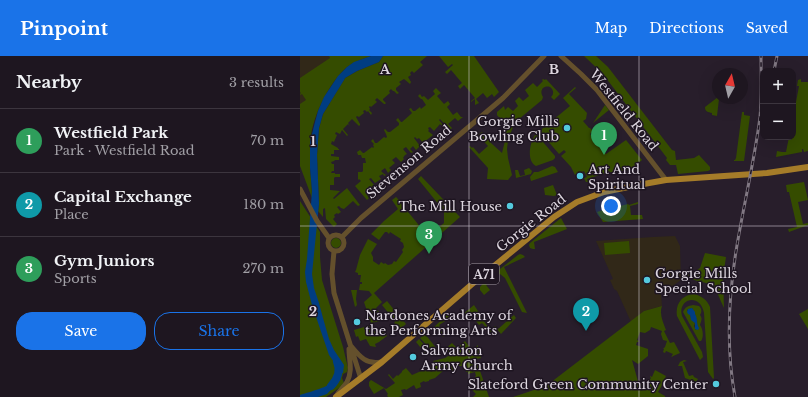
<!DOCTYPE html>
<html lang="en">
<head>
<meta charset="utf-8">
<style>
	:root { --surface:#1e1620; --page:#261f29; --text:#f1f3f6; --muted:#a19fa5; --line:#3c353e; --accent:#1a73e8 }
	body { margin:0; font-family:"Libre Baskerville",serif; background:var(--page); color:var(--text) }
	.controls { position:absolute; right:12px; top:12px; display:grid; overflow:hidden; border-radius:8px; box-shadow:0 4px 16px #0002 }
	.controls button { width:36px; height:36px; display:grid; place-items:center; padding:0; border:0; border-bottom:1px solid var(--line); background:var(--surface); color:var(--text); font:20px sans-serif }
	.compass { position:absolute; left:412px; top:12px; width:36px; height:36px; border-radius:50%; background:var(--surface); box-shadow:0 4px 16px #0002; rotate:8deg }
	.you { position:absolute; left:311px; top:150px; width:14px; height:14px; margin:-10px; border:3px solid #fff; border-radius:50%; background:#1a73e8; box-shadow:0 0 0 6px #1a73e833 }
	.badge { display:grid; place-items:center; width:26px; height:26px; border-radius:50%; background:var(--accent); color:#fff; font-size:13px; font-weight:700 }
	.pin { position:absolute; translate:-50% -33px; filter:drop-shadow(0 1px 2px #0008) }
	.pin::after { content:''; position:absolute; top:21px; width:14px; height:12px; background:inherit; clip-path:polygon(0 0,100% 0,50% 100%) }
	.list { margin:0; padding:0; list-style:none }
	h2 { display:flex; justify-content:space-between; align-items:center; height:52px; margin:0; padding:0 16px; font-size:17px }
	h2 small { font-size:13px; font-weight:400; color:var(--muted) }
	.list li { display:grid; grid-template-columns:26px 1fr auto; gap:12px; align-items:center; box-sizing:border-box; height:64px; padding:0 16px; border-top:1px solid var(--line) }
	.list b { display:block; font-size:15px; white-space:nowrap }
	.list p { margin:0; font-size:13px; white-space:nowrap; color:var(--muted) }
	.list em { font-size:13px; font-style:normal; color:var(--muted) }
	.actions { display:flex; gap:8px; padding:12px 16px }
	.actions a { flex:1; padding:9px 0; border:1px solid var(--accent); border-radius:16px; text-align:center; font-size:14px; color:var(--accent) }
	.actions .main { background:var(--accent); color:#fff }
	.map { position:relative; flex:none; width:508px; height:341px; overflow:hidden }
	header { display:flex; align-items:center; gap:24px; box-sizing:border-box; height:56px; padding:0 20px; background:var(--accent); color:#fff }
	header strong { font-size:19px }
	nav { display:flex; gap:22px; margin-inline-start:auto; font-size:14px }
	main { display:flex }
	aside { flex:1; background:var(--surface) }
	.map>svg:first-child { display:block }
</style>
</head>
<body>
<header>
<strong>Pinpoint</strong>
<nav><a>Map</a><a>Directions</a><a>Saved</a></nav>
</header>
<main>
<aside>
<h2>Nearby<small>3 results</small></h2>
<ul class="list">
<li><span class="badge" style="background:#2e9e5b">1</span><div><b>Westfield Park</b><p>Park · Westfield Road</p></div><em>70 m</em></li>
<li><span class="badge" style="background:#0f9aa8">2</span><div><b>Capital Exchange</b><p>Place</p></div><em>180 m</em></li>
<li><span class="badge" style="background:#2e9e5b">3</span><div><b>Gym Juniors</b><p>Sports</p></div><em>270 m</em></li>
</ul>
<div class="actions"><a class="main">Save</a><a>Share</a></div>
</aside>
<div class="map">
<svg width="508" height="341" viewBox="0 0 508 341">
	<rect width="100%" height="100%" fill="#281e2b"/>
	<path fill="#312818" d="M0 0H29L30 1 0 65Z
		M375 180 380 190 381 224 361 238 362 250 344 255 331 266 317 235 314 233 310 224 313 223 296 185 353 181Z"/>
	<path fill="#354c00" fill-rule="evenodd" d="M29 0H71C63 3 53 6 46 12 28 28 10 65 10 90 10 98 10 105 10 112 11 122 12 132 12 142L0 110V48L6 44 2 38 0 39V41V38L1 37 0 36V22L30 2Z
		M83 0H127L120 6 123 9 114 17 112 15 110 17 111 19 108 21 111 26 110 28 104 23 99 26 101 28 96 32V34L99 37 97 38 94 35H93L91 33 89 35 90 37 83 43V44L86 47 85 48H84L77 42 75 44 77 46 71 51 70 50 69 51 70 53 69 54 72 57 71 59 68 55 67 56 65 54 63 55 64 57 59 61 57 60 56 61 60 68V69L59 70 52 63 48 67 50 70 48 68 43 73 48 79 47 80 42 74 40 78 36 76 35 78 37 79 34 86 32 85 31 88 38 92V93H39V94H34V98H31V100L39 101V104H35L34 105 31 106 32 108H34V115H32L31 117H35V118H40V121H35L34 122V129H30V134L40 135 33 142 34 143 47 132 60 149 58 150 53 145 44 153 41 152 39 150 37 151 41 156 38 158 37 157 34 159 35 161 33 163 37 168 34 171 26 163 25 152 23 153V161L18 155 19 148 17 99 19 72 23 58 45 22 57 15 79 6Z
		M139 0H174L199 36 194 41 192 38 187 42 183 37 176 43 179 47 175 49V43L171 46V45L175 42 164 29 160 33 158 30 162 27 151 14 147 18 145 16 153 9 152 8 148 11Z
		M284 0H296L308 11 372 94 375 95 376 104 394 102 399 99 410 111V114L408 115 378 118 376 109H370L366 104 367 102 309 26 301 16Z
		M243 23 245 24 246 23 260 38 254 44 251 41C254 38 254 34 250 31 243 29 239 35 243 41L242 44 219 63C214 65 199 64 197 59 197 58 197 57 197 56L204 50 205 54 208 51 213 55 218 50 215 45 219 41 223 45 229 40 225 34 233 27 237 31 243 25 242 24Z
		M501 23V26H508V95L504 96 503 93H502V96L476 101 477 95 482 96H486L489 81H493V62L499 30H497L498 24Z
		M275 31 276 32 269 38 287 57 286 63 283 65 289 72H290L293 75 290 78 306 98 326 84 342 104 336 109 340 115H339L337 113 306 117 287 123 288 126H286L284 122 287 121 284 115 275 119 271 111 261 100 266 96 264 94 259 98 241 77 242 73 270 50 263 42Z
		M136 32 141 37 137 40 144 48 148 45 150 48 147 51 153 59 157 56 161 61H163L158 65 155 62 148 68 152 72 150 74 140 63 139 64 144 70 143 71 140 68 134 75 130 71 128 72 129 74 128 75 133 79 123 87 119 82 117 83 115 81 114 82 120 90 116 94 113 90 110 93 113 96 111 97 106 91 103 93 107 98 105 99 103 102 104 103 101 106 96 101 92 104 95 107 89 112 91 114 88 117 85 112 81 115 83 117 86 119 84 120 83 118 79 120 81 123 75 127 71 122 69 123 74 129 65 136 69 142 67 144 55 130 61 125 59 123 58 124V116H62L63 115V107H66L65 102H62L61 99H58L57 96 60 94 63 97H64L72 91 73 92 74 91 73 89 74 88 71 85 73 83 75 87H77L84 81 86 82 87 81 86 78 84 74 85 73 88 76H90L99 69V67L96 64 98 62 101 66H102L111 58 112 57 109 53 111 52 113 55H115L120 51 121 53 126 49 122 43H121L118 40 120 38 122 41 124 40 128 44 135 38 133 35Z
		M418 41 419 43 417 60 412 59V57C408 56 405 56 405 51Z
		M305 49 309 54 293 67Z
		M442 56H444V59L450 60 444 105H434V104H435L436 102Z
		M209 69 213 71 208 84 207 93 208 102 212 119 208 124 187 123 188 112 169 91 170 90 172 92 173 91 179 98 188 90 178 79 182 76 191 87 202 97 206 81V70Z
		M235 79H237L255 100V102L253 104 236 110C226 105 230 86 235 79Z
		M252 110 255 111 258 116 231 125 230 121 234 116H238Z
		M229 112 232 115 231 118 216 122 215 114H218L220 120 225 119 224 114Z
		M121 120 160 161 74 237 82 246 76 252 85 264 71 267 64 246 72 239 69 235 59 234 60 228H62V226H60L61 219H58V217L55 216 56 214 60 199 68 183 77 188 71 197 73 201V205L79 209 81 206 84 208 85 207 88 209 92 208 94 205 96 206 103 196 102 194 104 191 103 187 100 185 101 183 90 176 89 178 87 176H85L79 184 71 178 84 165 98 153 92 144 96 141 99 144 97 145 99 147 100 146 122 173 134 175 144 167V155L118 123Z
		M504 126 508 144 498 146 503 168 508 167V169L489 176 488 173 497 171 489 136H487L486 129Z
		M253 129 257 139 254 140 245 139 244 132Z
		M0 145 20 176V201L22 224 43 291 48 312 47 316 43 318 42 322 44 327 42 330 26 341H0Z
		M338 146V148L330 150 331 159H342L343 163 303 166 297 156 303 154 309 153V152L316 150V151L328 148 329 149Z
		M261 162 267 173 234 186 235 193H233L230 192 229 189 230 187Z
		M31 187a5 5 0 1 1 10 0a5 5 0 1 1-10 0Z
		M329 185 330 197 305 199 304 187Z
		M405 197 426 201 423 221 424 252C419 242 418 234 408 228 401 224 391 226 388 219L400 212Z
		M220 198 223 199 225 201 204 211 227 257 222 256 205 222 200 218 198 219 196 216 218 199Z
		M187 223 190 226 186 229 190 234 184 239 180 234V231Z
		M51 234H57L56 243 57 249 55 251Z
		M394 238C402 240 407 244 410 251L414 322 413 323 408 316 404 257C400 236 377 243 382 260L402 296 403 301 400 304 377 260C375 248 382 239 394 238Z
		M87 245 99 260 97 262 99 264 101 262 106 268 96 276 94 274 92 276 95 265 82 249Z
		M174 249 180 258 177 261 173 256 170 259 168 257 163 261 162 259Z
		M393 249 399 250C402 253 402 256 400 259 403 263 401 265 400 269 403 273 404 281 401 285H399L383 256C385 251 388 250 393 249ZM392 252C396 259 398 266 396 274L394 270 395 267 391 262 390 258 388 257 387 254Z
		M362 250C359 258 363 266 366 274L364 275 370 287 374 286 380 297 371 301 373 298 366 295 365 297 363 296 364 293H363L365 291 367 285 363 284 361 278 362 275 351 271 350 274 345 277 340 276 337 284 339 285 338 286H337L336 289 348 293V300L338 308 332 304 339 329 340 327 348 330 350 326 349 325 351 322 350 321V320L352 321 355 314 366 320 361 331 358 336 365 340V341H213L246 330 344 255Z
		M508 253V273L499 258Z
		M149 257H151L153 258 147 263V264L139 269 140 270 138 272 142 276 145 274 147 278 143 281 134 271Z
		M214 259 216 262 201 278 196 272 191 277 182 267 179 269 176 265 181 261 190 274 195 270 198 273Z
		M71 269 73 276 81 273 87 280 79 286 75 288 76 291 70 290 66 283 60 285 58 280 56 281 54 274Z
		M125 278 137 293 135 294 134 293 132 297 130 295 131 294 120 282Z
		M119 283 129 294 125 297 116 286Z
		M165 285 172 294 178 289V291L181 302 176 303 189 341H173L176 338 172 334V331L179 329 175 320H176L175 316 168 318V316H166L167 310H158V309L154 308 153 315H150L146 311 143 314V315L135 322 129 324V325L125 326 124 325 120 327 121 331 116 333 114 329 106 334 105 333 101 334 103 339 99 341H88L87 339 88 338 84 332 74 338 69 330V326L71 324 86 333 95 327 88 319 89 318 93 323 97 319 98 320 102 316V315L106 312 112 319 135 309 133 305 145 302 150 299 145 293 152 287 157 292Z
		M384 304 387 305 383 306 389 320 393 319 394 321 398 323 396 326 385 322 382 310H378L380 306Z"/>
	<path fill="#003d82" d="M71 0H83L79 6 57 15 45 22 44 24 23 58 19 72 17 99 19 148 12 218 14 232 19 247 23 262 29 283 34 294 44 309 43 317 36 315 35 314 36 309 29 299 12 249 6 226 5 216 7 203 12 135 10 112V86L15 66 18 55 24 41 38 20 47 11 54 6Z
		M392 252 395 256V258C398 263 396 267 399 272L398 274 395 273V267L391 264 390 259 388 258 387 256 388 253Z
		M33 321 41 323 27 338 18 341H0V339C6 337 28 331 31 327 32 325 32 323 33 321Z"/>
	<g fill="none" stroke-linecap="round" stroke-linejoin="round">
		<path stroke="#003d82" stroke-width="8" d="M31 330C37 324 41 315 37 306"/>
		<path stroke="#64502c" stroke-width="5" d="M261 0 281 18 297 34 366 124
			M0 133 17 165 29 182
			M28 187a8 8 0 1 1 16 0a8 8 0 1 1-16 0Z
			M42 181 61 162 203 42 244 0
			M34 195 32 218 34 237 61 323
			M51 290C60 301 67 309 81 306
			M37 339C40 334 44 331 47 326 53 315 49 304 49 293"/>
		<path stroke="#a57c29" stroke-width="6" d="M36 341 82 306 171 229 254 161 277 146 304 136 338 129 366 124 467 117 508 111"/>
		<defs>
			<path id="rail" d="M474 15 477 0
				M435 341C425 287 429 231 439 178 446 139 455 100 460 61 462 41 461 20 461 0"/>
		</defs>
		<use href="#rail" stroke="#817883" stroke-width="3"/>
		<use href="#rail" stroke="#1e1521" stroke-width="1.5" stroke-dasharray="4.5" stroke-linecap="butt"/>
	</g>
	<path fill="none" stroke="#ddd6df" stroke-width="1" stroke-opacity="0.55" d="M169 0V341M339 0V341M0 170H508"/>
	<g fill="#54cade" stroke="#1e1521" stroke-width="1.5">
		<circle cx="267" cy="72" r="4"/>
		<circle cx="280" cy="120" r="4"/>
		<circle cx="210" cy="150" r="4"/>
		<circle cx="347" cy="224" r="4"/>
		<circle cx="57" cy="266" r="4"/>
		<circle cx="113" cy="301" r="4"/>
		<circle cx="416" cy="328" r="4"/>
	</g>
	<g text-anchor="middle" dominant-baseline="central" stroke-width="3" stroke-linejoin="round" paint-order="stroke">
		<rect fill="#1e1521" stroke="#a49ca6" stroke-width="1" x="169" y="208" width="30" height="20" rx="3"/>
		<g font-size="12" font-weight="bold" fill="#ddd6df">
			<text x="184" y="218">A71</text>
		</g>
		<g font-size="13" fill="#ddd6df" stroke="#1e1521">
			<text transform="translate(324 54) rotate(51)">Westfield Road</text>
			<text transform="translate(109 106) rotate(-40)">Stevenson Road</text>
			<text transform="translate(231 167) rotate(-38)">Gorgie Road</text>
		</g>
		<g font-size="13" fill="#ddd6df" stroke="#1e1521" text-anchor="start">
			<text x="259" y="65" text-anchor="end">Gorgie Mills<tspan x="259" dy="15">Bowling Club</tspan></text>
			<text x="288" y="113">Art And<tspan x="288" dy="15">Spiritual</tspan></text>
			<text x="202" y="150" text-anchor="end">The Mill House</text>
			<text x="355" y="217">Gorgie Mills<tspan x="355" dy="15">Special School</tspan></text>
			<text x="65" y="259">Nardones Academy of<tspan x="65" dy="15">the Performing Arts</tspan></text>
			<text x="121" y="294">Salvation<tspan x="121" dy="15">Army Church</tspan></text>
			<text x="408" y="328" text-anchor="end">Slateford Green Community Center</text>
		</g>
	</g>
	<g font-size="13" text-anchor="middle" font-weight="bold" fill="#ddd6df" stroke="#1e1521" stroke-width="3" stroke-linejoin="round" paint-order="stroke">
		<text x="85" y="18">A</text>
		<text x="254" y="18">B</text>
		<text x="13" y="90">1</text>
		<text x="13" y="260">2</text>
	</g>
</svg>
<div class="controls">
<button>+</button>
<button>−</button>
</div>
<svg class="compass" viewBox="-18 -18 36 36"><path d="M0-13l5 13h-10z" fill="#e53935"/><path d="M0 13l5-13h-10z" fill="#a19fa5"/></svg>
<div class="you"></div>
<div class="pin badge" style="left:304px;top:99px;background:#2e9e5b">1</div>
<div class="pin badge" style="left:286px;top:275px;background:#0f9aa8">2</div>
<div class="pin badge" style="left:129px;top:198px;background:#2e9e5b">3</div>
</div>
</main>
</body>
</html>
